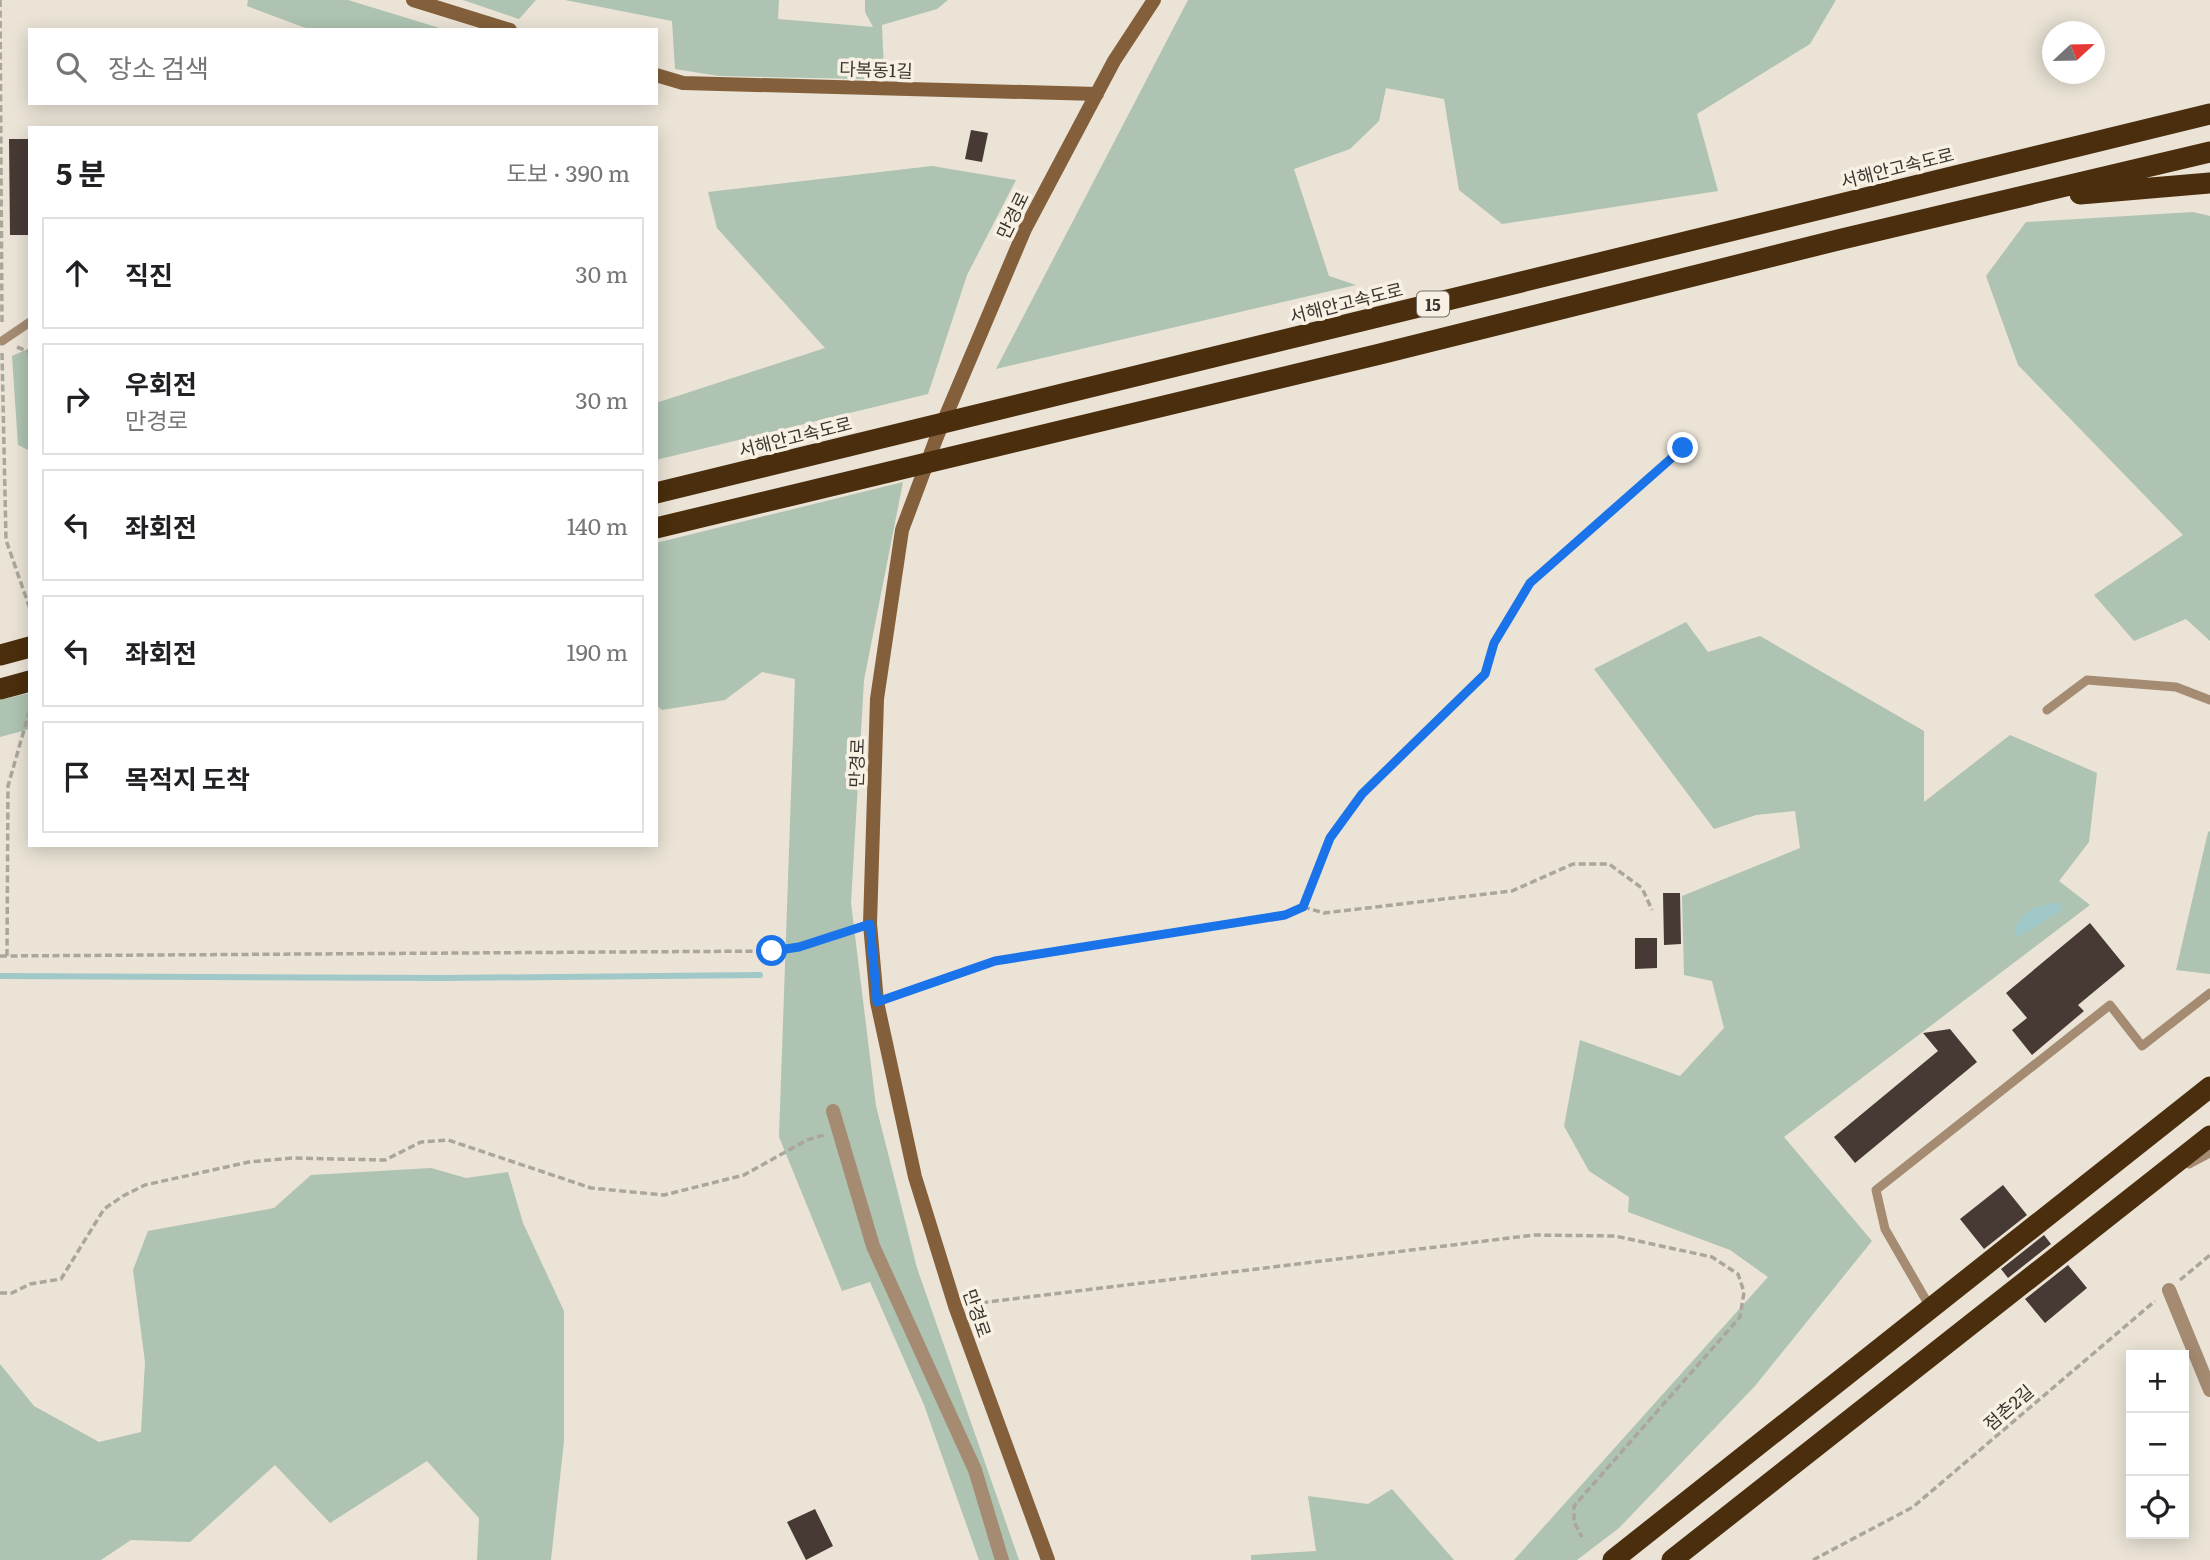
<!DOCTYPE html>
<html lang="ko">
<head>
<meta charset="utf-8">
<style>
	:root { --surface:#fff; --page:#f6f6f6; --text:#202124; --muted:#757577; --line:#e0e0e0 }
	body { margin:0; font-family:Literata,"Noto Sans KR",serif; background:var(--page); color:var(--text) }
	.controls { position:absolute; right:21px; bottom:21px; display:grid; overflow:hidden; border-radius:0px; box-shadow:0 4px 18px #0003 }
	.controls button { width:63px; height:63px; display:grid; place-items:center; padding:0; border:0; border-bottom:2px solid var(--line); background:var(--surface); color:var(--text); font:35px sans-serif }
	.compass { position:absolute; left:2042px; top:21px; width:63px; height:63px; border-radius:50%; background:var(--surface); box-shadow:0 4px 18px #0003; rotate:68deg }
	.stop { position:absolute; width:21px; height:21px; margin:-16px; border:5px solid #1a73e8; border-radius:50%; background:#fff }
	.stop.end { background:#1a73e8; border-color:#fff; box-shadow:0 2px 7px #0008 }
	.list { margin:0; padding:0; list-style:none }
	h2 { display:flex; justify-content:space-between; align-items:center; height:91px; margin:0; padding:0 28px; font-size:30px }
	h2 small { font-size:23px; font-weight:400; color:var(--muted) }
	.list li { display:grid; grid-template-columns:46px 1fr auto; gap:21px; align-items:center; box-sizing:border-box; height:112px; margin:0 14px 14px; padding:0 14px; border:2px solid var(--line); border-radius:0px }
	.list b { display:block; font-size:26px; white-space:nowrap }
	.list p { margin:0; font-size:23px; white-space:nowrap; color:var(--muted) }
	.list em { font-size:23px; font-style:normal; color:var(--muted) }
	.icon { flex:none; width:38px; height:38px; fill:none; stroke:currentColor; stroke-width:2; stroke-linecap:round; stroke-linejoin:round }
	.map { position:relative; flex:none; width:2210px; height:1560px; overflow:hidden }
	.search { position:absolute; background:var(--surface); box-shadow:0 4px 18px #0003; left:28px; top:28px; width:630px; height:77px; display:flex; align-items:center; gap:18px; box-sizing:border-box; padding:0 24px; border-radius:0px; color:var(--muted); font-size:26px }
	.panel { position:absolute; background:var(--surface); box-shadow:0 4px 18px #0003; left:28px; top:126px; width:630px; height:721px; border-radius:0px }
	.map>svg:first-child { display:block }
</style>
</head>
<body>
<div class="map">
<svg width="2210" height="1560" viewBox="0 0 2210 1560">
	<rect width="100%" height="100%" fill="#eae3d6"/>
	<path fill="#aec3b1" d="M248 0H348L446 30H311L247 6Z
		M463 0H536L519 19Z
		M565 0H779L778 19 873 27 865 12V0H948L937 9 882 25 884 72 863 79 719 76 675 69 672 21Z
		M1188 0H1836L1810 44 1697 114 1718 191 1502 224 1459 190 1444 99 1386 88 1379 121 1350 149 1294 169 1329 276 1356 285 996 369Z
		M932 166 1016 180 967 275 928 394 656 460V403L825 348 717 228 708 192Z
		M2193 212 2210 216V641L2186 619 2134 641 2094 595 2183 535 2018 365 1986 276 2026 222Z
		M30 348V451L18 445 12 356Z
		M903 482 864 680 851 903 876 1106 917 1268 1019 1560H979L924 1405 870 1282 842 1291 779 1137 795 679 762 672 725 700 662 710 656 705V543Z
		M1686 622 1708 652 1760 636 1924 731V802L2010 735 2097 773 2089 842 2059 881 2090 905 1784 1137 1872 1241 1755 1386 1619 1528 1577 1560H1514L1768 1277 1730 1250 1628 1212 1629 1197 1589 1171 1564 1126 1580 1040 1680 1076 1724 1028 1712 981 1684 975 1682 896 1800 848 1795 811 1756 815 1714 829 1594 669Z
		M30 693V729L0 737V700Z
		M2210 831V974L2176 970 2208 832Z
		M431 1168 466 1178 508 1172 523 1223 564 1311V1441L551 1560H477L479 1518 427 1461 330 1523 275 1465 190 1542 131 1540 101 1560H0V1364L34 1406 99 1442 141 1432 145 1362 133 1270 148 1231 274 1208 311 1175Z
		M1392 1489 1454 1560H1251V1555L1316 1551 1308 1496 1368 1504Z"/>
	<path fill="#a0c8c8" d="M2062 902 2061 910 2019 937 2014 935C2019 908 2037 906 2062 902Z"/>
	<g fill="none" stroke-linecap="round" stroke-linejoin="round">
		<path stroke="#a0c8c8" stroke-width="6" d="M0 976 444 978 760 975"/>
	</g>
	<path fill="#473a35" d="M971 130 988 133 982 162 965 159Z
		M9 139H30V235H10Z
		M1663 893H1680L1681 944 1664 945Z
		M2090 923 2125 966 2078 1005 2084 1011 2032 1055 2012 1030 2027 1018 2006 993Z
		M1635 938H1657V968L1635 969Z
		M1950 1029 1977 1062 1855 1163 1834 1137 1938 1051 1923 1033Z
		M2003 1185 2027 1215 1984 1249 1960 1219Z
		M2044 1235 2051 1244 2008 1278 2001 1269Z
		M2068 1265 2087 1288 2045 1323 2025 1299Z
		M815 1509 833 1546 806 1560 787 1522Z"/>
	<g fill="none" stroke-linecap="round" stroke-linejoin="round">
		<path stroke="#aba69c" stroke-width="3.5" stroke-dasharray="7 3.5" stroke-linecap="butt" d="M0 0 2 324
			M17 347 30 352
			M2 353 6 540 30 609
			M1303 907 1324 913 1512 891 1573 864H1609L1642 888 1652 910
			M0 956 772 951 799 947 852 930
			M7 956 8 786 30 709
			M892 997 995 961 1285 915 1303 907 1330 838 1362 794 1485 675 1494 643 1530 583 1683 448
			M2180 1280 2210 1255
			M0 1293H12L30 1284 61 1279 104 1209 123 1196 145 1185 249 1162 292 1158 385 1160 421 1142 448 1140 591 1188 664 1195 744 1175 807 1140 824 1135
			M971 1304 1534 1235 1615 1236 1712 1257 1738 1274 1744 1292 1740 1317 1574 1506V1522L1582 1537
			M1813 1560 1913 1507 2155 1301"/>
		<path stroke="#a48b72" stroke-width="9" d="M2 341 30 322
			M2047 710 2087 680 2176 687 2210 700
			M2189 1164 2210 1153
			M1930 1307 1885 1229 1876 1190 2110 1005 2142 1046 2210 993"/>
		<path stroke="#a48b72" stroke-width="14" d="M833 1111 873 1246 975 1470 1002 1560
			M2169 1290 2210 1390"/>
		<path stroke="#83603b" stroke-width="14" d="M413 0 510 30
			M656 75 683 83 1097 94
			M1048 1560 955 1306 915 1177 877 1002 870 924 877 699 902 530 936 439 1025 229 1114 61 1154 0"/>
		<path stroke="#4a2e0d" stroke-width="21" d="M2080 194 2210 183
			M656 493 2210 114
			M656 528 1380 354 1842 239 2210 152
			M0 655 30 647
			M0 689 30 681
			M1613 1560 2210 1087
			M1672 1560 2210 1136"/>
	</g>
	<g fill="none" stroke-linecap="round" stroke-linejoin="round">
		<path stroke="#1a73e8" stroke-width="9" d="M772 951 799 947 870 924 877 1002 995 961 1285 915 1303 907 1330 838 1362 794 1485 674 1494 643 1530 583 1683 448"/>
	</g>
	<g text-anchor="middle" dominant-baseline="central" stroke-width="7" stroke-linejoin="round" paint-order="stroke">
		<rect fill="#f8f0e3" stroke="#726e66" stroke-width="2" x="1417" y="291.5" width="32" height="25" rx="5"/>
		<g font-size="16" font-weight="bold" fill="#393631">
			<text x="1433" y="304">15</text>
		</g>
		<g font-size="18" fill="#393631" stroke="#f8f0e3">
			<text transform="translate(876 69) rotate(2)">다복동1길</text>
			<text transform="translate(1897 167) rotate(-14)">서해안고속도로</text>
			<text transform="translate(1012 215) rotate(-64)">만경로</text>
			<text transform="translate(1346 302) rotate(-14)">서해안고속도로</text>
			<text transform="translate(795 436) rotate(-14)">서해안고속도로</text>
			<text transform="translate(856 763) rotate(-88)">만경로</text>
			<text transform="translate(978 1313) rotate(71)">만경로</text>
			<text transform="translate(2008 1407) rotate(-41)">점촌2길</text>
		</g>
	</g>
</svg>
<div class="controls">
<button>+</button>
<button>−</button>
<button><svg class="icon" aria-label="locate" viewBox="0 0 24 24"><circle cx="12" cy="12" r="6"/><path d="M12 2v4M12 18v4M2 12h4M18 12h4"/></svg></button>
</div>
<svg class="compass" viewBox="-18 -18 36 36"><path d="M0-13l5 13h-10z" fill="#e53935"/><path d="M0 13l5-13h-10z" fill="#757577"/></svg>
<div class="stop" style="left:772px;top:951px"></div>
<div class="stop end" style="left:1683px;top:448px"></div>
<div class="search"><svg class="icon" aria-label="search" viewBox="0 0 24 24"><circle cx="10" cy="10" r="6"/><path d="M15 15l6 6"/></svg>장소 검색</div>
<section class="panel">
<h2>5 분<small>도보 · 390 m</small></h2>
<ul class="list">
<li><svg class="icon" aria-label="ahead" viewBox="0 0 24 24"><path d="M12 20V5M6 11l6-6 6 6"/></svg><div><b>직진</b></div><em>30 m</em></li>
<li><svg class="icon" aria-label="right" viewBox="0 0 24 24"><path d="M7 20v-9h11M14 6l5 5-5 5"/></svg><div><b>우회전</b><p>만경로</p></div><em>30 m</em></li>
<li><svg class="icon" aria-label="left" viewBox="0 0 24 24"><path d="M17 20v-9H6M10 6l-5 5 5 5"/></svg><div><b>좌회전</b></div><em>140 m</em></li>
<li><svg class="icon" aria-label="left" viewBox="0 0 24 24"><path d="M17 20v-9H6M10 6l-5 5 5 5"/></svg><div><b>좌회전</b></div><em>190 m</em></li>
<li><svg class="icon" aria-label="arrive" viewBox="0 0 24 24"><path d="M6 21V4h12l-3 4 3 4H6"/></svg><div><b>목적지 도착</b></div></li>
</ul>
</section>
</div>
</body>
</html>
